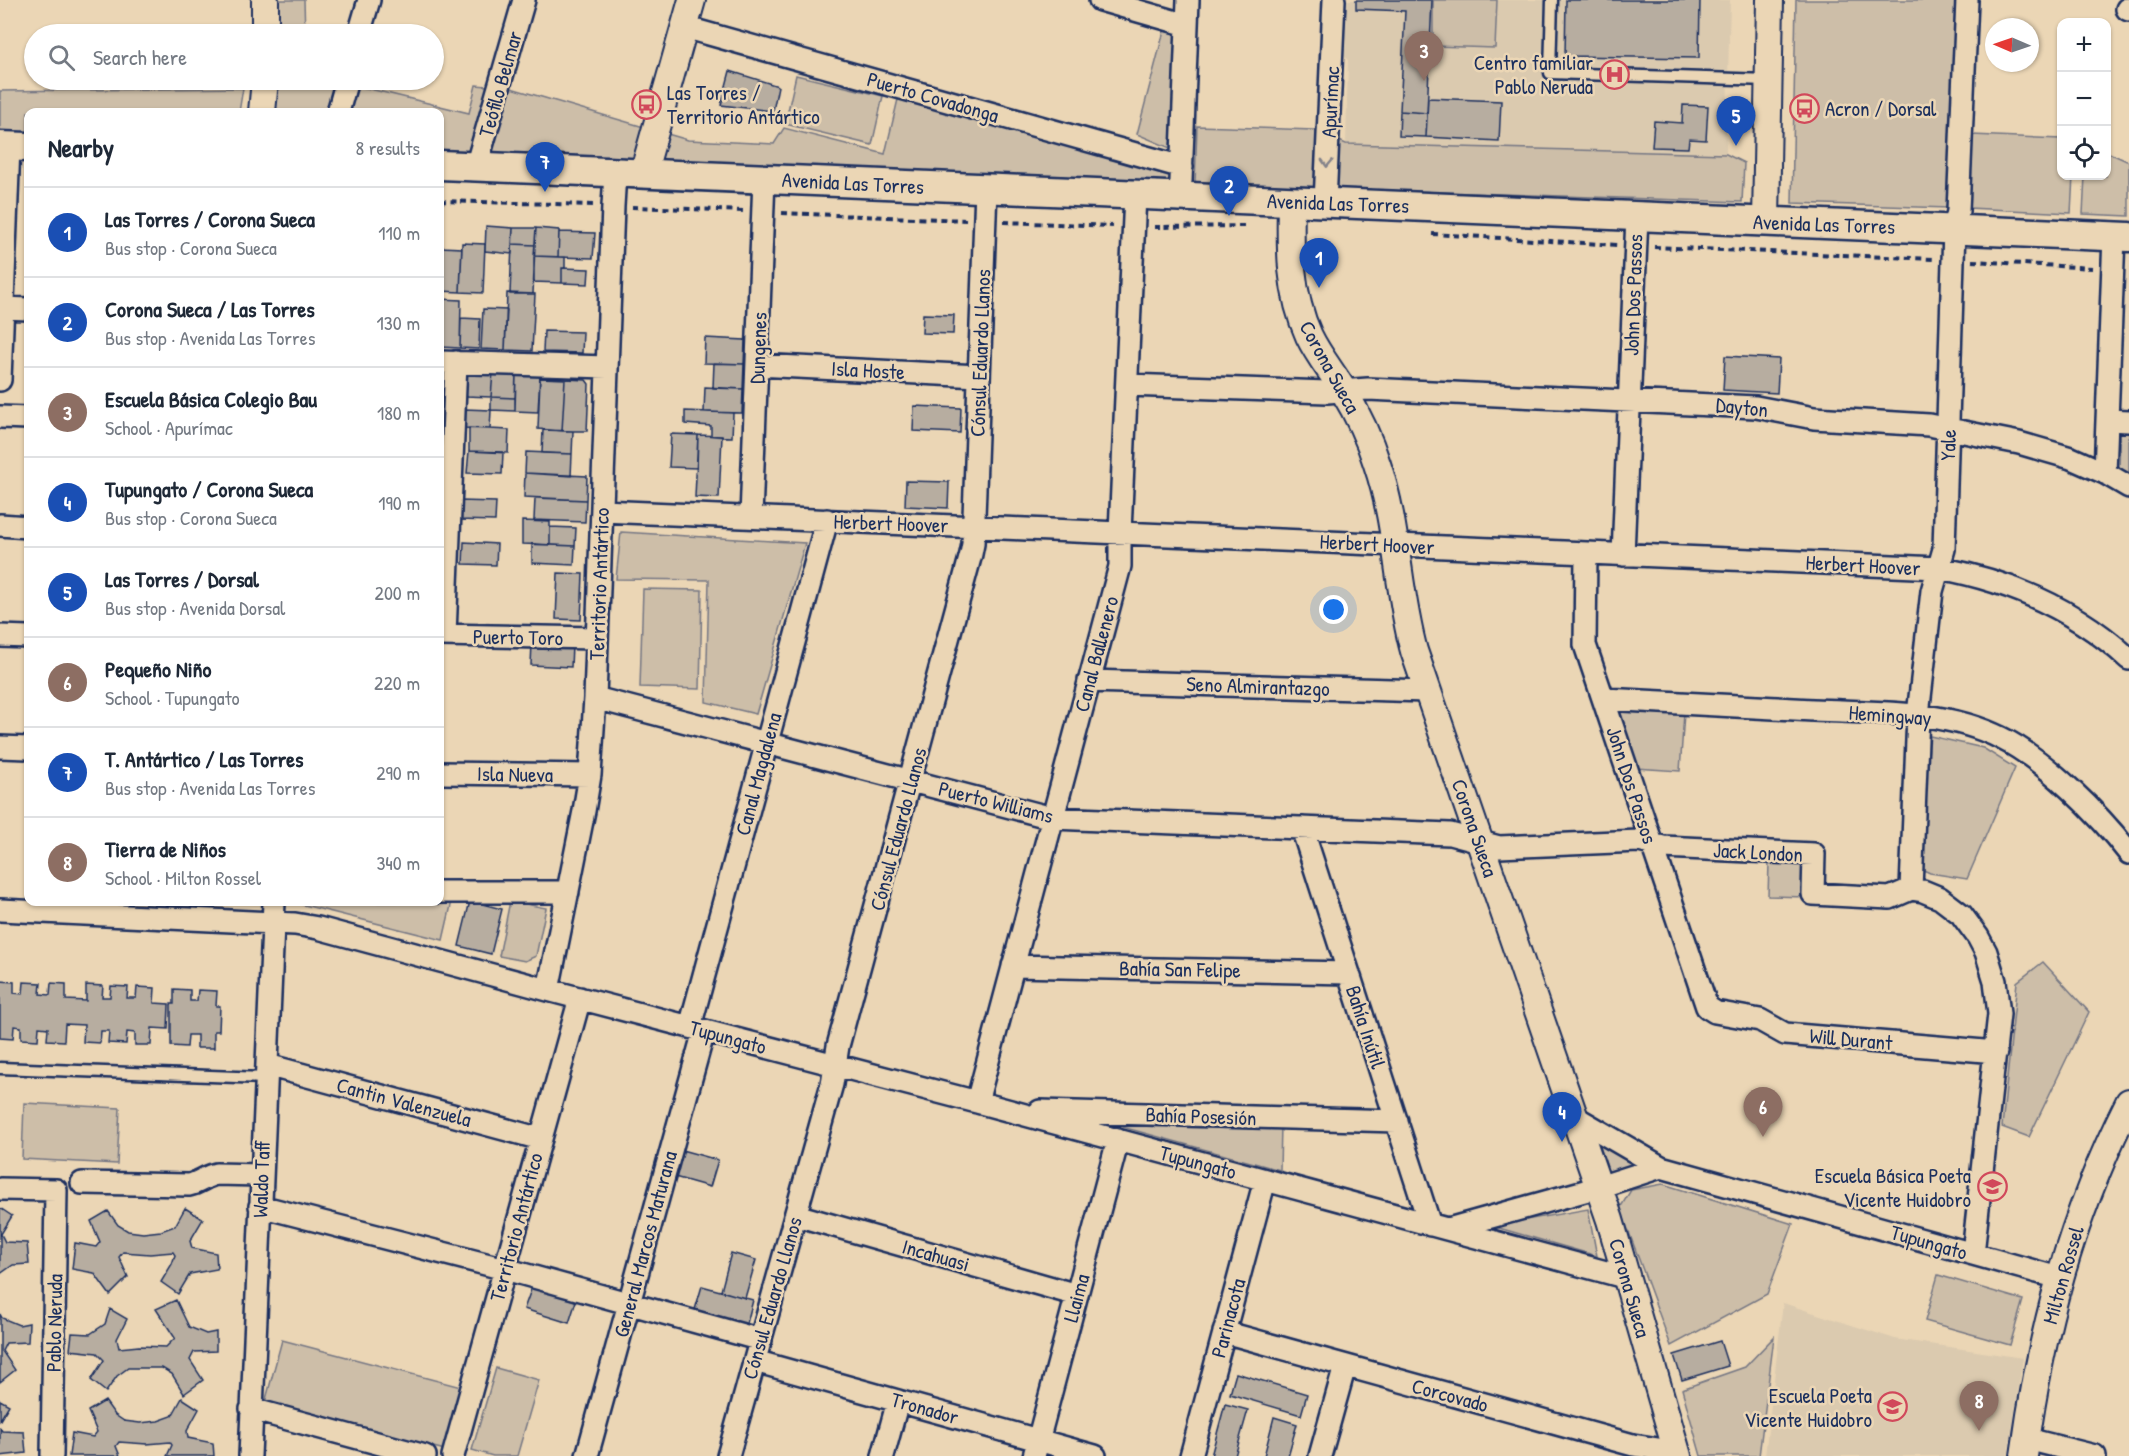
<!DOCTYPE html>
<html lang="en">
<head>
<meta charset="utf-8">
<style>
	:root { --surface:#fff; --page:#f2f2f3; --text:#1f2937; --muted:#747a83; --line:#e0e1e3; --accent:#db2777 }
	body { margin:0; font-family:"Patrick Hand",sans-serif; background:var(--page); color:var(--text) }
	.controls { position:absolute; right:18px; top:18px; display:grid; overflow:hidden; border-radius:12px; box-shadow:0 2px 4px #0004 }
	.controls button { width:54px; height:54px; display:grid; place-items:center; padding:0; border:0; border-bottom:2px solid var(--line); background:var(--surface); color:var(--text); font:30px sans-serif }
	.compass { position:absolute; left:1985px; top:18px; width:54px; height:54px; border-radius:50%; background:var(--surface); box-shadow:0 2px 4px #0004; rotate:272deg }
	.you { position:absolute; left:1334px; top:610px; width:21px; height:21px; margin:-15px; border:4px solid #fff; border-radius:50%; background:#1a73e8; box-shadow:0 0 0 9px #1a73e833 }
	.badge { display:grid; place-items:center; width:39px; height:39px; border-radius:50%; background:var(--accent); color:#fff; font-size:20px; font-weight:700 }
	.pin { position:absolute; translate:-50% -50px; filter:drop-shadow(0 2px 3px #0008) }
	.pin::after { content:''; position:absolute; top:32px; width:21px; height:18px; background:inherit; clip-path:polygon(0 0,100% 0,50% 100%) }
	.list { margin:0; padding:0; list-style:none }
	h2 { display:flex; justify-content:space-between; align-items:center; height:78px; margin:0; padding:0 24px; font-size:26px }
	h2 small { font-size:20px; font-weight:400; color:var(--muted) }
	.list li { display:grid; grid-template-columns:39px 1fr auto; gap:18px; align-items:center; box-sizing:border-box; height:90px; padding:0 24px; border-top:2px solid var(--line) }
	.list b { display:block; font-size:22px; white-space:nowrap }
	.list p { margin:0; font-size:20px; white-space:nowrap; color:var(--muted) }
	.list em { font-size:20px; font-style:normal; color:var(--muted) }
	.icon { flex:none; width:33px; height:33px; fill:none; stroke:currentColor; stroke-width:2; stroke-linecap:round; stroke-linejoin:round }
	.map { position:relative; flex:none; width:2129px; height:1456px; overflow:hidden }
	.search { position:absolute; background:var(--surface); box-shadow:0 2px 4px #0004; left:24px; top:24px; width:420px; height:66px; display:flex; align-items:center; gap:15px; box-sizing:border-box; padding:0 21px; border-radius:33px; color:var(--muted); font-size:22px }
	.panel { position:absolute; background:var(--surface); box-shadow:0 2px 4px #0004; left:24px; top:108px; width:420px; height:798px; border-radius:12px }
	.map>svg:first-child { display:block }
</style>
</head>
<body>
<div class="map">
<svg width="2129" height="1456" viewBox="0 0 2129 1456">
	<rect width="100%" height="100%" fill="#ebd6b5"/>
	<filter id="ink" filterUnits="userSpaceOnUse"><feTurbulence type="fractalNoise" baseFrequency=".0167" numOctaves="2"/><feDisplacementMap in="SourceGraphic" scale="12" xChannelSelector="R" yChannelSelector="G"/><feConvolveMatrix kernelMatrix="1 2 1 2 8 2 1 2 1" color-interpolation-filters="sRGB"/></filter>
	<g filter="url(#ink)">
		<path fill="#dbcaaf" d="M1344 0H1730L1726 154 1346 144 1348 60 1344 56Z
			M1783 1303 1895 1339 2023 1358 2008 1456H1765Z"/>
		<path fill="#cdbea8" stroke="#747683" stroke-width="1.5" d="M272 0H304L305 34H273Z
			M1433 0H1497L1495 48 1433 46Z
			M1796 0H1957L1949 208 1792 203Z
			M1164 31 1178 34 1170 148 1137 134Z
			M796 75 883 96 872 145 785 124Z
			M274 80 337 81 469 113 476 85 511 88 688 140 774 144 784 128 885 154 899 95 1173 176 1174 183 440 152V112H272Z
			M243 88 239 112H28V132L0 131V91Z
			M1197 126 1314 130 1346 144 1726 154 1744 163 1742 202 1195 184Z
			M1972 135 2061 139 2062 176H2073L2071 213 1968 208Z
			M2107 152 2129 162V216L2083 214 2085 176H2106Z
			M2120 428 2129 429V478L2119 473Z
			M621 532 805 543 756 714 706 702 709 580 616 579Z
			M643 589 702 590 700 689 640 687Z
			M1615 709 1684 713 1680 771 1635 768Z
			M1930 736 1983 748 2015 768 1967 879 1930 873 1917 867Z
			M1769 863 1806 864 1805 897 1768 896Z
			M452 901 443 940 296 903 440 902Z
			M510 901 546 908 536 956 525 961 499 956Z
			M2043 962 2089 1012 2029 1137 2002 1127 2017 982Z
			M24 1103 120 1108 117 1164 22 1159Z
			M1115 1121 1281 1124 1280 1170 1115 1125Z
			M1598 1141 1635 1164 1609 1173Z
			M1663 1184 1793 1224 1767 1294 1671 1346 1620 1208 1631 1190Z
			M1588 1209 1597 1256 1492 1226Z
			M1938 1275 2023 1300 2010 1345 1925 1321Z
			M1774 1337 1759 1456H1701L1682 1389 1745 1367Z
			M282 1340 461 1387 445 1450 265 1403Z
			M496 1368 539 1380 517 1456H493L472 1450Z"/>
		<path fill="#b7ada0" stroke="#1b2f5e" stroke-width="1.5" d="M1356 0H1432L1427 113 1400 111 1405 11 1356 9Z
			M1566 0H1700L1699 58 1565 56Z
			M730 71 778 86 773 111 721 105Z
			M1428 98 1501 101 1499 141 1426 137Z
			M1683 105 1708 106 1706 140 1689 139 1688 148 1652 147 1654 121 1682 123Z
			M1400 111 1427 113 1426 137 1399 136Z
			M486 226 513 228 512 254 485 251Z
			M513 228H536L535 245 512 244Z
			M536 228 559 230 558 257 534 256Z
			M559 232 595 233 593 258 558 257Z
			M462 243 485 244 483 293 460 292Z
			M512 244 535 245 533 294H510Z
			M440 247 462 248 460 292 440 291Z
			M534 256 565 257V268H562V283L534 282Z
			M562 268 589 269 588 284 562 283Z
			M507 293 535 294 532 351 505 350Z
			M440 299 461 300 460 348 440 347Z
			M483 309 507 310 505 350 481 349Z
			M923 314 954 315 953 334 922 333Z
			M461 318 480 319 479 349 460 348Z
			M544 331 583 332 582 353 543 352Z
			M705 338 745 340 744 364 704 363Z
			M1725 356 1779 359 1777 393 1723 390Z
			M714 363 744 364 743 389 713 388Z
			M467 372H493L491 397 466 396Z
			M493 372 516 374 515 398 491 397Z
			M516 374H540L538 412 515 411Z
			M540 378 565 379 562 431 538 429Z
			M565 379 586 380 589 384 587 431H562Z
			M705 387 743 389 742 413 704 412Z
			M491 397 515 398V411L491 410Z
			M914 406 961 408 960 433 913 431Z
			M464 409 491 410 490 429 463 428Z
			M685 411 733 413 732 437 711 436V426L685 424Z
			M469 428 509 430 508 453 469 451Z
			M543 430 573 431 572 454 542 453Z
			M671 434 698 435 697 468 669 467Z
			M698 435 722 436 719 498 695 497Z
			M469 451 503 452 502 474 467 473Z
			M526 452 572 454 571 476 525 473Z
			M525 473 587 476 586 500 524 497Z
			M906 481 949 482 948 508 905 506Z
			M535 498 586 500 585 522 534 520Z
			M460 501 496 502 495 521 459 520Z
			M522 521 550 522V545L522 544Z
			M550 527 576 528 575 546 550 545Z
			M464 542 497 544 496 565 463 564Z
			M532 544 575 546 574 565 532 563Z
			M558 573 583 574 581 620 556 619Z
			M532 643 572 645 571 667 531 665Z
			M470 901 502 909 491 954 459 946Z
			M0 981 14 982V993L23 994 24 982 41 983 40 994 50 995 51 983 66 984V1000L86 1001V985L103 986 102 997H110L111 986 128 987 127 998H136L137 987 155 988 154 1003 169 1004 168 1029 152 1028 151 1045H135V1033L127 1032 126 1044 108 1043 109 1031H101L100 1043 83 1042 84 1025 65 1024 64 1041 47 1040 48 1028 39 1027 38 1040 21 1039V1027L14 1026 13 1039 0 1038Z
			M174 989 190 990V1001H197L198 990 217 991 216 1006H220L219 1031H214V1048H197V1035H188L187 1047 171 1046V1004H174Z
			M678 1149 718 1160 710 1187 671 1176Z
			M0 1208 12 1216 1 1234 5 1242 27 1243 29 1264 13 1265 0 1274Z
			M185 1208 203 1219 190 1241 192 1248 216 1253 217 1269 190 1274 178 1294 161 1282 172 1264 175 1255 173 1252 150 1254 123 1252 119 1257 128 1277 110 1295 94 1273 72 1269 75 1243 96 1247 100 1242 91 1221 108 1211 118 1225 128 1231 143 1233 161 1231 175 1226Z
			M731 1253 756 1260 745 1298 721 1291Z
			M702 1286 753 1300 746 1327 694 1313Z
			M532 1287 576 1301 569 1323 524 1309Z
			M176 1300 189 1327 206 1334 216 1332V1351L194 1352 190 1360 203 1380 184 1394 172 1374 162 1368H128L117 1376 106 1392 91 1380 104 1360 97 1353 70 1350 72 1333 90 1334 105 1324 110 1309 127 1319 117 1339 119 1348 139 1346 166 1347 175 1338 156 1309Z
			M0 1314 2 1318 19 1325 29 1323 28 1342 6 1343 2 1351 15 1370 0 1382Z
			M1720 1341 1728 1366 1682 1380 1674 1355Z
			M1236 1373 1307 1394 1301 1415 1230 1394Z
			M182 1398 199 1409 187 1431 188 1438 213 1443 214 1456H167L172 1445 170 1442 147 1444 119 1442 116 1446 120 1456H69L72 1433 93 1437 97 1432 88 1411 105 1401 115 1415 124 1421 140 1423 158 1421 172 1416Z
			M0 1400 9 1405 0 1420Z
			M1225 1404 1248 1410 1235 1456H1211Z
			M1274 1417 1297 1424 1288 1456H1264Z
			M0 1427 2 1431 24 1432 26 1453 0 1456Z"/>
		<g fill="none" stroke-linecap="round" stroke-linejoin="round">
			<defs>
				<path id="service" d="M1552 0 1550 73 1768 80
					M0 1068 266 1078"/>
				<path id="minor" d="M1100 0 1187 25
					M2127 9 2129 10
					M684 27 1182 167
					M359 34 369 0
					M338 112 347 80
					M476 167 524 0
					M1181 181 1188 0
					M1325 203 1334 0
					M3 308 28 309
					M440 362 607 367
					M757 365 979 376
					M0 380 9 146
					M1127 385 1327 392 1368 389 1756 407 1814 418 1929 425 2019 443 2071 458 2105 473 2129 487
					M0 417 28 418
					M2107 420 2129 421
					M2105 473 2114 236
					M602 511 1939 568C2010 581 2076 610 2129 659
					M751 517 764 179
					M0 525 28 527
					M1586 553 1585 645 1707 1007 1715 1012 1760 1020 1785 1034 1996 1052
					M1623 555 1637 216
					M440 635 597 638
					M445 635 456 362
					M0 636 28 637
					M1089 681 1427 691
					M595 698 1052 818 1450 834 1499 847 1639 841 1663 847 1814 854 1813 894 1890 898 1911 889 1923 891 1940 898 1961 914 1978 937 1986 952 1995 981 1999 1014 1973 1254
					M1604 699C1674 703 1744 706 1813 710 1876 713 1943 709 2001 738 2044 759 2100 815 2129 853
					M0 747 28 748
					M440 773 590 775
					M1302 828 1430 1225
					M1911 889 1918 715 1932 591 1944 549 1954 229 1958 211 1967 0
					M440 892H568
					M0 910 295 924 318 928 548 990 977 1102 1628 1278
					M1013 966 1348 973
					M548 990 584 811 590 775 595 698 613 206 615 173
					M690 1027 827 520
					M267 1065 541 1139
					M977 1102 1120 566V532L1135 195
					M1040 1111 1397 1121
					M1575 1117 1661 1167 2059 1278
					M82 1183 189 1185C199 1183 206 1176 216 1174L261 1175
					M0 1189 56 1190 52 1456
					M260 1206 505 1269 761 1340
					M796 1215 1077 1295
					M1448 1229 1599 1187 1661 1167
					M1224 1332 1633 1445 1677 1452
					M755 1361 1095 1456
					M251 1409 425 1456
					M2027 1439 2095 1456
					M250 1456 274 902
					M453 1456 580 998
					M587 1456 704 1031
					M728 1456 832 1084 838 1046 971 554 973 544 986 189
					M883 1456 898 1401
					M1034 1456 1118 1140
					M1191 1456 1265 1180
					M1320 1456 1345 1366"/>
				<path id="tertiary" d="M265 0V34
					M262 112 265 80
					M643 174 692 0
					M1291 202C1290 248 1289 292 1309 336 1318 355 1332 372 1343 390 1357 413 1369 438 1377 464 1398 525 1397 590 1414 651L1610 1220 1678 1456
					M1766 221 1770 0
					M2024 1456C2041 1329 2071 1217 2129 1102"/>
				<path id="secondary" d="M0 146 28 147
					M440 165 2129 237"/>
			</defs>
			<use href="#service" stroke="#1b2f5e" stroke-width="15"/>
			<use href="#minor" stroke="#1b2f5e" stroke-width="26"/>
			<use href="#tertiary" stroke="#1b2f5e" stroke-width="30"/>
			<use href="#secondary" stroke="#1b2f5e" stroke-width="33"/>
			<path stroke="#1b2f5e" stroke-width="4" stroke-dasharray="6 4.5" stroke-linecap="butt" d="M440 201 595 205
				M632 207 745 211
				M782 213 966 220
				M1004 222 1113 226
				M1154 227 1248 226
				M1432 234 1617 245
				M1654 247 1934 259
				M1972 261 2093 268"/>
			<use href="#service" stroke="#ebd6b5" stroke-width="10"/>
			<use href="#minor" stroke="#ebd6b5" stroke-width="21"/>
			<use href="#tertiary" stroke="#ebd6b5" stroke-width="26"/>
			<use href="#secondary" stroke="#ebd6b5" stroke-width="28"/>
		</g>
		<defs><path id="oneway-chevron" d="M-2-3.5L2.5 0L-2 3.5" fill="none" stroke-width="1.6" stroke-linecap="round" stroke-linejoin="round" transform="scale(1.5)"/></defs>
		<use stroke="#83828a" href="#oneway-chevron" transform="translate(1327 163) rotate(92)"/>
	</g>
	<defs>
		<symbol id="hospital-ring" viewBox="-11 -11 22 22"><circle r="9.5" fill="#ebd6b5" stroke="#d1495b" stroke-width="1.5"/><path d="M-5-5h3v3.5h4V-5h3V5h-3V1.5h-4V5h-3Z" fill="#d1495b"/></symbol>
		<symbol id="bus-ring" viewBox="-11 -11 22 22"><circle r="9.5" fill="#ebd6b5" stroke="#d1495b" stroke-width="1.5"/><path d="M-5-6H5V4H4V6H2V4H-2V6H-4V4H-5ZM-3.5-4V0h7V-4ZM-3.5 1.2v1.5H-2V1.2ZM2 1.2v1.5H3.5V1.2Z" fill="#d1495b"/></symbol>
		<symbol id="school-ring" viewBox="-11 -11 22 22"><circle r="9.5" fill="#ebd6b5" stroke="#d1495b" stroke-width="1.5"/><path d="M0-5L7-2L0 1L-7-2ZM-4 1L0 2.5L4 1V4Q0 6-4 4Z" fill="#d1495b"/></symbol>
	</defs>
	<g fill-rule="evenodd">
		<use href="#hospital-ring" x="1598" y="58" width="33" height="33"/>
		<use href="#bus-ring" x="630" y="88" width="33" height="33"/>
		<use href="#bus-ring" x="1788" y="92" width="33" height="33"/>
		<use href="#school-ring" x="1976" y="1170" width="33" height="33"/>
		<use href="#school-ring" x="1876" y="1390" width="33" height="33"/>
	</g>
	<g text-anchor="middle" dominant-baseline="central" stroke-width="5" stroke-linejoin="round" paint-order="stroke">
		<g font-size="21" fill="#1b2f5e" stroke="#ebd6b5" text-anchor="end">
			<text x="1593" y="62">Centro familiar<tspan x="1593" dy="24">Pablo Neruda</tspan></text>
			<text x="667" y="92" text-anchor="start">Las Torres /<tspan x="667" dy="24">Territorio Antártico</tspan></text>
			<text x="1825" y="108" text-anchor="start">Acron / Dorsal</text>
			<text x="1971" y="1175">Escuela Básica Poeta<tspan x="1971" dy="24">Vicente Huidobro</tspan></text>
			<text x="1872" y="1395">Escuela Poeta<tspan x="1872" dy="24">Vicente Huidobro</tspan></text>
		</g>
		<g font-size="21" fill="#1b2f5e" stroke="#ebd6b5">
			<text transform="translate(500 84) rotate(-74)">Teófilo Belmar</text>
			<text transform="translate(933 97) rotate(16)">Puerto Covadonga</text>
			<text transform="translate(1330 102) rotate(-87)">Apurímac</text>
			<text transform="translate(853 183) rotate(3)">Avenida Las Torres</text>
			<text transform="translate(1338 203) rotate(2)">Avenida Las Torres</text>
			<text transform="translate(1824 224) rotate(2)">Avenida Las Torres</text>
			<text transform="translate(1633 295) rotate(-88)">John Dos Passos</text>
			<text transform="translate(758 348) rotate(-88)">Dungenes</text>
			<text transform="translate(980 353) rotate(-88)">Cónsul Eduardo Llanos</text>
			<text transform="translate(1330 367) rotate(61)">Corona Sueca</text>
			<text transform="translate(868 370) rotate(3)">Isla Hoste</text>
			<text transform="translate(1742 407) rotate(6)">Dayton</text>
			<text transform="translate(1948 445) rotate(-88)">Yale</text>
			<text transform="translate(891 523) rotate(2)">Herbert Hoover</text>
			<text transform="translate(1377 544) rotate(3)">Herbert Hoover</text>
			<text transform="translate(1863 565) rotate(3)">Herbert Hoover</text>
			<text transform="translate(599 584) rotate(-88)">Territorio Antártico</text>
			<text transform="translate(518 637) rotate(1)">Puerto Toro</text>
			<text transform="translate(1096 654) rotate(-75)">Canal Ballenero</text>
			<text transform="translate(1258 686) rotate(2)">Seno Almirantazgo</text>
			<text transform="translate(1890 715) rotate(4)">Hemingway</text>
			<text transform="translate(515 774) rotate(1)">Isla Nueva</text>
			<text transform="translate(758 774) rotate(-75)">Canal Magdalena</text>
			<text transform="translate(1632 785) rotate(72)">John Dos Passos</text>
			<text transform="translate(996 802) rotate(14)">Puerto Williams</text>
			<text transform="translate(1475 828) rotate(71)">Corona Sueca</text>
			<text transform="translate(898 829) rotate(-75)">Cónsul Eduardo Llanos</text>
			<text transform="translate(1758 852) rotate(3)">Jack London</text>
			<text transform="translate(1180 969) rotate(1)">Bahía San Felipe</text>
			<text transform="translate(1366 1027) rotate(72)">Bahía Inútil</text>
			<text transform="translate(728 1037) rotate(15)">Tupungato</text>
			<text transform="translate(1851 1039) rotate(5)">Will Durant</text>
			<text transform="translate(404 1102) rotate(15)">Cantin Valenzuela</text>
			<text transform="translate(1201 1116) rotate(2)">Bahía Posesión</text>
			<text transform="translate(1198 1162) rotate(15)">Tupungato</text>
			<text transform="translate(261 1179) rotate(-88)">Waldo Taff</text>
			<text transform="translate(516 1227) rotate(-75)">Territorio Antártico</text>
			<text transform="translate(1929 1242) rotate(16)">Tupungato</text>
			<text transform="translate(645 1244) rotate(-75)">General Marcos Maturana</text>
			<text transform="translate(936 1255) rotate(16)">Incahuasi</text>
			<text transform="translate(2063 1275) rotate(-74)">Milton Rossel</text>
			<text transform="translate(1630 1288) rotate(74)">Corona Sueca</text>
			<text transform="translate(772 1298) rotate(-74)">Cónsul Eduardo Llanos</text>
			<text transform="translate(1076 1298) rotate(-75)">Llaima</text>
			<text transform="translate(1228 1318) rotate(-75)">Parinacota</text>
			<text transform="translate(54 1323) rotate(-89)">Pablo Neruda</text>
			<text transform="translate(1450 1395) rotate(15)">Corcovado</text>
			<text transform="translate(925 1408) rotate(16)">Tronador</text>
		</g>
	</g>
</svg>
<div class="controls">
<button>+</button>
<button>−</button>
<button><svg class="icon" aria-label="locate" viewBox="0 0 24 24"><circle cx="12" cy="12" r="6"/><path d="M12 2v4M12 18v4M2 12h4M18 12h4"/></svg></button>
</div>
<svg class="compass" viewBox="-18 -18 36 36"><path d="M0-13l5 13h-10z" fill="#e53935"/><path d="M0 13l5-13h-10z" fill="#747a83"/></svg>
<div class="you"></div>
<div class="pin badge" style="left:1319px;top:288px;background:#1a4fb4">1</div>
<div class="pin badge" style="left:1229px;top:216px;background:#1a4fb4">2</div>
<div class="pin badge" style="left:1424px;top:81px;background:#8d6e63">3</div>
<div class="pin badge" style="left:1562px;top:1142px;background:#1a4fb4">4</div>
<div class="pin badge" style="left:1736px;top:146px;background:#1a4fb4">5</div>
<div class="pin badge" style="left:1763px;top:1137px;background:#8d6e63">6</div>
<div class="pin badge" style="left:545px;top:192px;background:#1a4fb4">7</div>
<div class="pin badge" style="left:1979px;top:1431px;background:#8d6e63">8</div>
<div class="search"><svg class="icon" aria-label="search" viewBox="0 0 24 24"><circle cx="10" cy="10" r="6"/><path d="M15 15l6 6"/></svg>Search here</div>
<section class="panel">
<h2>Nearby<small>8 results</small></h2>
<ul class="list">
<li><span class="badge" style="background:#1a4fb4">1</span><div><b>Las Torres / Corona Sueca</b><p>Bus stop · Corona Sueca</p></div><em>110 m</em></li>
<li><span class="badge" style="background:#1a4fb4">2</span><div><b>Corona Sueca / Las Torres</b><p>Bus stop · Avenida Las Torres</p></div><em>130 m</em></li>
<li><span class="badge" style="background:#8d6e63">3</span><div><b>Escuela Básica Colegio Bau</b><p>School · Apurímac</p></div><em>180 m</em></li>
<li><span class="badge" style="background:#1a4fb4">4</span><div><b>Tupungato / Corona Sueca</b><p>Bus stop · Corona Sueca</p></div><em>190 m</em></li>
<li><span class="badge" style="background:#1a4fb4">5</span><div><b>Las Torres / Dorsal</b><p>Bus stop · Avenida Dorsal</p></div><em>200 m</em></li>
<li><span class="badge" style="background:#8d6e63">6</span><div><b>Pequeño Niño</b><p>School · Tupungato</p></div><em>220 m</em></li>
<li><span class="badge" style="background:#1a4fb4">7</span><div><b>T. Antártico / Las Torres</b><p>Bus stop · Avenida Las Torres</p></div><em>290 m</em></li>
<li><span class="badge" style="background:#8d6e63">8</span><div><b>Tierra de Niños</b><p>School · Milton Rossel</p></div><em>340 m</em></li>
</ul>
</section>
</div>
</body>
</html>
